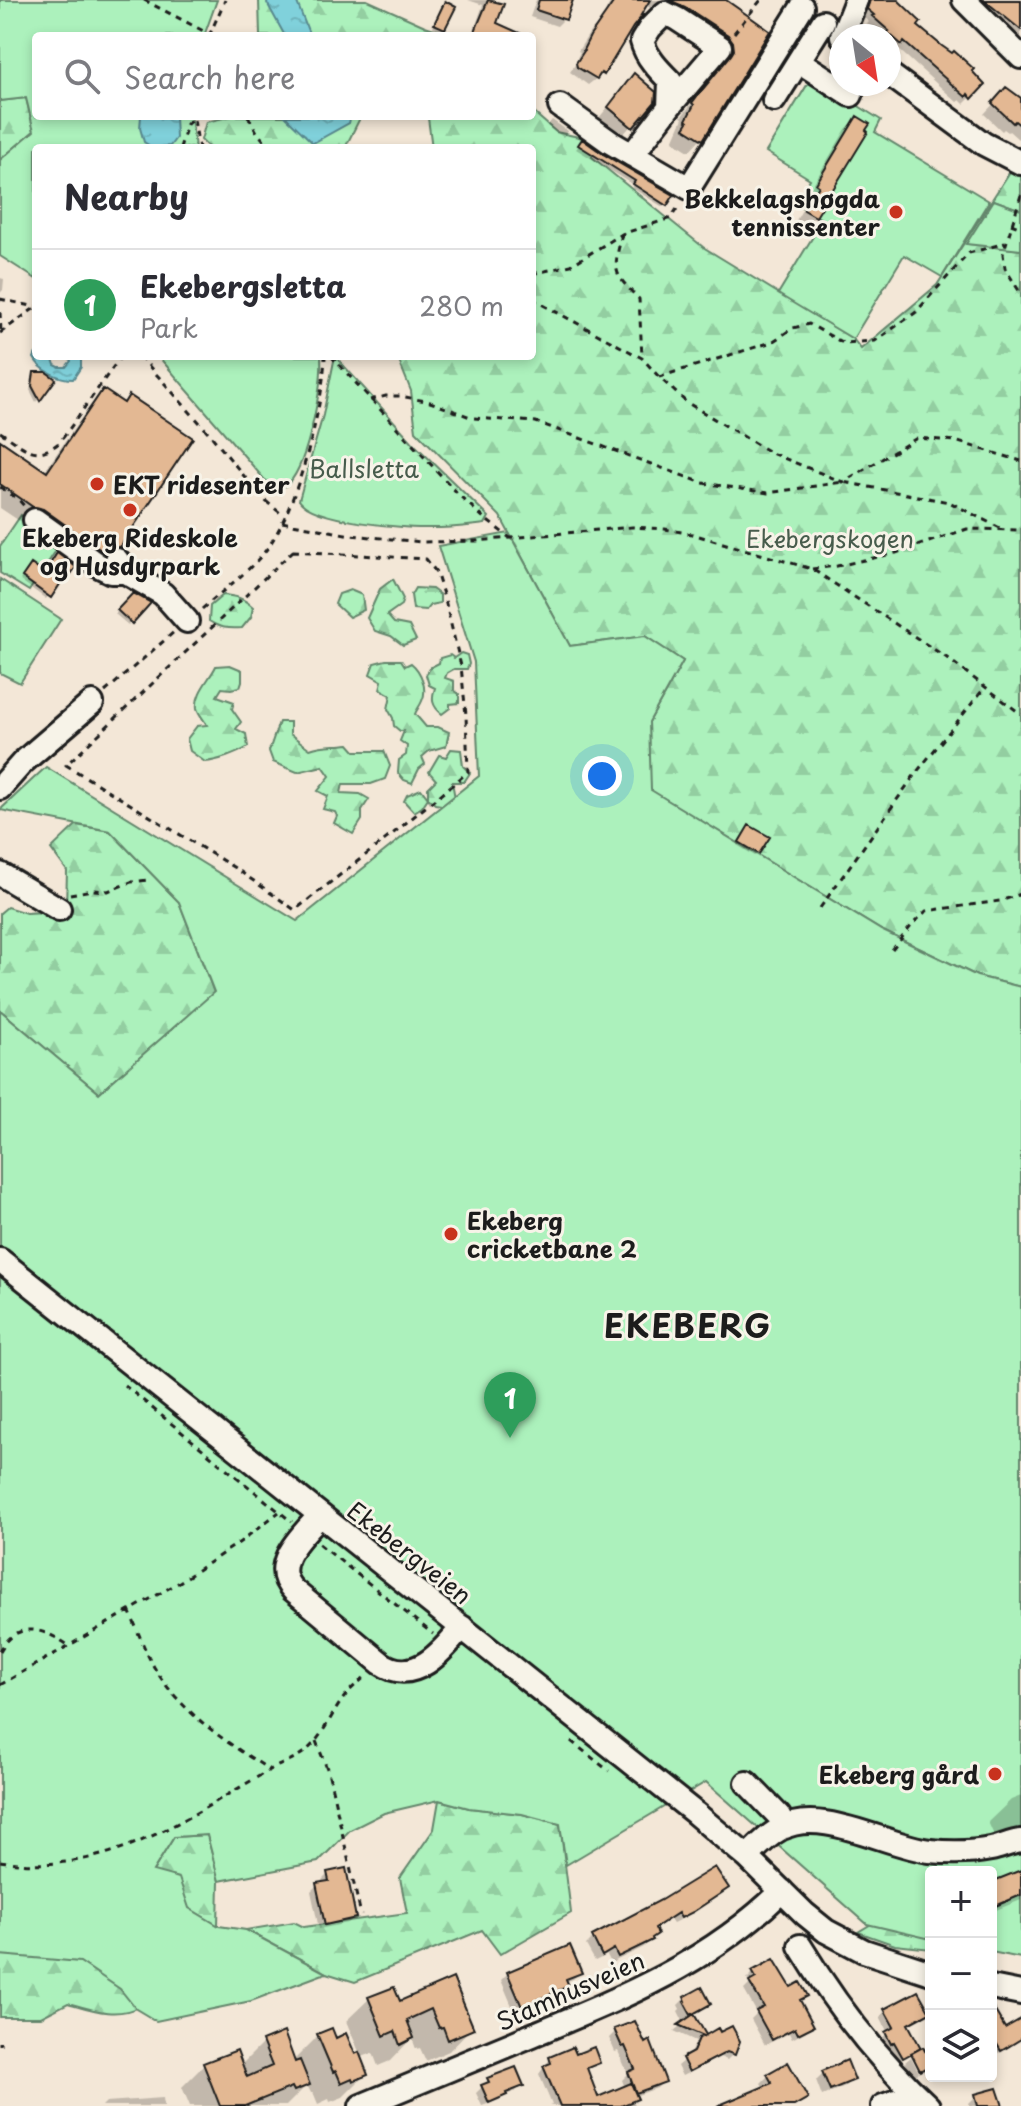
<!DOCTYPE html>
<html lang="en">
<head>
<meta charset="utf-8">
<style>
	:root { --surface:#fff; --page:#f7f7f7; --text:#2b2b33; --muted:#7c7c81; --line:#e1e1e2; --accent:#0f766e }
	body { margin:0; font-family:"Playpen Sans",sans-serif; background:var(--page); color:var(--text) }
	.controls { position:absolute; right:24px; bottom:24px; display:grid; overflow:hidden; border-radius:8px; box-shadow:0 4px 12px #0003 }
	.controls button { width:72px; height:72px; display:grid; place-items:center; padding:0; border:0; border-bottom:2px solid var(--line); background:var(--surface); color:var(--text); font:40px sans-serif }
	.compass { position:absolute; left:829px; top:24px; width:72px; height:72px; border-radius:50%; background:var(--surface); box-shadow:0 4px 12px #0003; rotate:150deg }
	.you { position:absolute; left:602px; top:776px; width:28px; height:28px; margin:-20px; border:6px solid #fff; border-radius:50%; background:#1a73e8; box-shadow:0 0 0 12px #1a73e833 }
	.badge { display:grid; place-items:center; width:52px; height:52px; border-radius:50%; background:var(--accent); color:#fff; font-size:26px; font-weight:700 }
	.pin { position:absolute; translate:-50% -66px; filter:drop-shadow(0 2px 4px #0008) }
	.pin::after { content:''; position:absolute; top:42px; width:28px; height:24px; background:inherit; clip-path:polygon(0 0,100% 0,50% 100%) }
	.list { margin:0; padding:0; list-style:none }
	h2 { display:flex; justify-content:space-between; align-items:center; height:104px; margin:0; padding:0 32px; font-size:34px }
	h2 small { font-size:26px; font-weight:400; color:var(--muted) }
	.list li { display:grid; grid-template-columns:52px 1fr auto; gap:24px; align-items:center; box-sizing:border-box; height:112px; padding:0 32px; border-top:2px solid var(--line) }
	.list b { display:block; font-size:30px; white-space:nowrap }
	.list p { margin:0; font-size:26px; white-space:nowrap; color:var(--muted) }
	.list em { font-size:26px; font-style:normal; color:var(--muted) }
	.icon { flex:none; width:44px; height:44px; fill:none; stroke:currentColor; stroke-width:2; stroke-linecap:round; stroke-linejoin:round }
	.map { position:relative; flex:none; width:1021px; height:2106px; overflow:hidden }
	.search { position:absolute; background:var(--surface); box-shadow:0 4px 12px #0003; left:32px; top:32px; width:504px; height:88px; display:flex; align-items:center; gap:20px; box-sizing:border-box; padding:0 28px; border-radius:8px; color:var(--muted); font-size:30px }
	.panel { position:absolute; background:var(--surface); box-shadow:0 4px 12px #0003; left:32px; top:144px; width:504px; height:216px; border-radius:8px }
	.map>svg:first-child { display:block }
</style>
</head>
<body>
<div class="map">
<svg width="1021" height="2106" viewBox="0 0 1021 2106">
	<defs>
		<pattern id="forest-firs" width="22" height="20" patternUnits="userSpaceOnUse" patternTransform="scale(2)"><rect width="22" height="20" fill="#acf1bc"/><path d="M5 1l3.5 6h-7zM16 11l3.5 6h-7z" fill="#93cea1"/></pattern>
		<pattern id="water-ripples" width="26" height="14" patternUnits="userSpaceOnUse" patternTransform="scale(2)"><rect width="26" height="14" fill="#80d1db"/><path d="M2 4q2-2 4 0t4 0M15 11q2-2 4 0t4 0" fill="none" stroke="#6eb3bb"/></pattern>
	</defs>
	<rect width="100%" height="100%" fill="#f3e7d7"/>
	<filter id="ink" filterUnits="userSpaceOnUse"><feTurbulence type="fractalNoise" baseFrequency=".0125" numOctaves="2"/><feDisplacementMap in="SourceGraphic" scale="16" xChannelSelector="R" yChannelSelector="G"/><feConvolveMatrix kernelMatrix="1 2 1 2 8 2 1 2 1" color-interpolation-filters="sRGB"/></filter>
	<g filter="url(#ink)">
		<path fill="url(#forest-firs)" stroke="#64866c" stroke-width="2" d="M259 0H367L425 26 444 32 447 36H260Z
			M26 98 34 131 0 160V101Z
			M532 111 556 132 597 141 592 157 703 247 853 339 861 349 937 285 1011 170 1021 175V210L994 200 967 244 1021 250V987L977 976 881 930 650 790 649 722 683 661 645 636 570 646 500 516 416 431 411 391 397 356H532V148H432L428 118 429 116H532Z
			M232 116H361L345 148H288L274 142 270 148H209L201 140 206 122Z
			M393 579 403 599 401 605 387 615 394 623 409 626 416 640 403 645 391 636 375 631 367 618 380 589Z
			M415 588 432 589 440 595V603L430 605 426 610 413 609 411 595Z
			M350 590 362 595 364 610 349 617 335 604 339 594Z
			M223 595C236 596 243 598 253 607L251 617 242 628C228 629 220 628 209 621L210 606Z
			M461 653 467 655 469 664 467 669H454L447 673 445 678 454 681V690L459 694V703L450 704V708L442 714C432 706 431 699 435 688L429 685 426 675 431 667 439 663 440 658 450 655 454 658Z
			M386 660H401L405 666 411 663C421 671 428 689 422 701 420 706 417 709 415 714L426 727H438L449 732 446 746 429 751 422 757 425 764 419 769 412 783 404 780 398 773 399 760 406 755 407 746 400 741 404 731H400L394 726 393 718 388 709 391 695 380 689 382 681 370 674 374 663Z
			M230 665 242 670V681L240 687 231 689 222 688 217 696 234 702 232 709 241 722 236 729 246 734 248 747C237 754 217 761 205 762L190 751 187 739 197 726 207 725C204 720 198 713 197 708 195 693 210 679 216 666Z
			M279 722H290V734L310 749C324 744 334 746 349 744L355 751H384L390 766 385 779 371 784H343L341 793 360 794 369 799 362 810V820L353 834 334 823 337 816 335 812 323 809 328 796 318 791 330 776 323 766 297 772 273 762 269 751Z
			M451 749 461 750 463 766 470 773 464 782H452L455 798 448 806 435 804 428 798 422 807 414 812 404 801 407 795 421 789 428 798V788L436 780 429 772 439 755 446 757Z
			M76 825 110 831 179 902 214 993 99 1093 0 1010V913L7 907 26 913 40 912 49 919H61L66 907 67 871 51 849Z
			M439 1800 469 1808 522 1814 560 1824 571 1913 500 1954 482 1930 355 1982 326 1973 246 1930 294 1922 304 1927 407 1913 400 1878 434 1829Z
			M207 1835 219 1881 218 1926 188 1908 153 1871 174 1837Z
			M888 1914 931 1923V1949L895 1945 858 1932Z
			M0 1953 83 1960 110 1966 140 2006C117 2019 92 2010 68 2003L41 2017H0Z"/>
		<path fill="#acf1bc" stroke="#64866c" stroke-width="2" d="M0 0H217L204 36H36V116H191L195 148H36V279L0 256V160L34 131 26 98 0 101Z
			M812 77 881 120 875 132 989 201 942 277 904 255 853 339 778 294 823 220 795 203 810 179 766 152Z
			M994 200 1021 210V250L966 244Z
			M158 356H321C323 384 308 463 289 483 286 487 283 487 278 489L264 479Z
			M335 356 416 446 489 517 485 524C469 526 452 528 436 528 408 529 313 522 299 500L323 415Z
			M21 515 61 543 29 591 0 573V546Z
			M509 533 570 646 645 636 683 661 649 722 651 790 881 930 977 976 1021 987V1958L991 1952V1872H931V1939L867 1924 706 1782 566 1865 560 1824 522 1814 469 1808 439 1800 384 1813 350 1830 318 1862 219 1881 207 1835 174 1837 153 1871 179 1878 189 1908 219 1926 246 1930 326 1973 251 2001 156 2021 136 2009 120 1989 80 1962 0 1955V1010L99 1093 214 992 179 902 110 831 0 810 46 767 297 921 479 776 474 662 438 546Z
			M0 579 61 619 20 683 0 673Z"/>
		<path fill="url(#water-ripples)" stroke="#58898f" stroke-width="2" d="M268 0H296L310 36H285L267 3Z
			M141 116H175L176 138 170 146 153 148 144 142 140 128Z
			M285 116H351L349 123 313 143Z
			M36 353V356H52L55 365 59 367H66L71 361 68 356H81V367L73 379C59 379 41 371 34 358Z"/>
		<path fill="#0003" d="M468 0H496L494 3 495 24 522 36H472L483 5Z
			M536 0H570L564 19 557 26 530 17Z
			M612 0H725L767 31 701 138 689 151 673 141 683 118 681 117 719 70 722 64 721 55 672 19 645 5 602 74 588 85 570 72 579 59 577 58 580 52 578 51 590 32 610 12 606 10Z
			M860 0H895L971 97 964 104 960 100 957 102 897 48 894 50 889 46V36H881L867 24 869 22 862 16 864 5Z
			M973 0H1021V55Z
			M443 7 444 28 441 31 433 27Z
			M634 76 653 101 620 138 598 119Z
			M1021 98V136L1018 139 1009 131 1008 132 1004 129 1002 131 984 114 997 100Z
			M857 118 815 216 804 227 795 222 809 198 806 196 846 129Z
			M552 120 568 131 563 137 547 126Z
			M582 142 671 196 666 204 663 207 632 188 634 185 576 149Z
			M0 278 4 279 3 290 0 293Z
			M35 374 53 380 36 402 30 390 32 377Z
			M104 392 123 405 118 545 103 561 28 523 18 520 0 508V443L44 472 89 407Z
			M55 559 68 575 65 578 62 577 46 599 20 580 28 569 44 575Z
			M133 595 148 604 128 625 115 614Z
			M747 830 758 853 755 856 737 845Z
			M1021 1796V1831L997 1842 988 1822 1011 1800Z
			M1021 1872V1900L991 1912V1884Z
			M328 1874 354 1918 348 1923 319 1929 311 1891 317 1885 323 1884 322 1880Z
			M727 1888 720 1895 683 1918 673 1923 670 1919 654 1930 656 1934 644 1947 611 1963 607 1955 595 1961 586 1945 593 1938Z
			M580 1972 573 1979 565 1982 567 1986 560 1993 515 2013 501 1980 508 1973Z
			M753 1973 805 1996 799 2002 811 2026 805 2032 792 2039 789 2033 765 2045 751 2019 757 2013 744 1990 750 1984 747 1979Z
			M452 1981 471 2028 449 2051 426 2061 420 2048 416 2049 412 2038 390 2061 378 2066 373 2053 359 2058 366 2074 343 2097 330 2102 329 2099 318 2104 313 2092 311 2093 307 2085 286 2106H190L182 2087 204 2065H241L264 2042 293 2061 318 2036 335 2040 354 2057 360 2054 346 2021 369 1999 399 2003Z
			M685 1998 708 2003 701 2011 692 2015 705 2037 733 2054 727 2060 720 2057 682 2076 677 2066 689 2056 693 2047 698 2042 674 2031 684 2023 678 2011 680 2009 678 2005Z
			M885 2011 927 2012 922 2018 907 2026 912 2053 897 2062 888 2046 885 2048 880 2040 888 2033 880 2017Z
			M1021 2021V2040L991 2057V2024L1004 2031Z
			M616 2031 664 2081 657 2088 635 2096 633 2101 636 2106H549L552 2105 539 2074 550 2059 575 2057 598 2062 586 2071 597 2099 625 2088 622 2080 628 2074 618 2051 615 2052 609 2038Z
			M931 2045V2071L925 2074 914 2055Z
			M911 2057 919 2073 913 2076 905 2062Z
			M823 2073 853 2079 845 2086 822 2096 816 2080Z
			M768 2076 805 2098 796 2106H732L764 2088 761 2083Z
			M489 2080 521 2085 516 2091 504 2096 499 2100 482 2106 476 2093Z
			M976 2096 1001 2106H970L969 2103Z
			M163 2098 164 2106H102L106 2102Z"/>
		<path fill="#e3b893" stroke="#1c1c1c" stroke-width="2" d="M488 0 504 4 497 23 526 36H473Z
			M539 0H573L566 20 536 10Z
			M615 0H650L641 15H643L633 27 604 75 601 73 597 79 577 67 576 63 584 51 583 50 590 36Z
			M669 0H726L770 31 703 140 684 128 688 122 686 120 694 105 692 103 698 95 731 55 734 50 733 42 728 35 685 7Z
			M870 0H898L921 22 918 26 942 46 952 53 954 51 974 69 972 71 985 85 972 99 968 94 966 97 904 42 902 45 887 32 889 31 872 16 874 15 867 9Z
			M984 0H1021V30Z
			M445 1 456 7 445 29 434 24Z
			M634 73 656 92 655 102 633 128 608 107Z
			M1006 87 1021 98V126L1015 121 1013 123 992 103Z
			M857 116 870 124 866 130 868 132 816 217 804 210 819 186 816 184Z
			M582 139 603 154 674 195 667 206 633 184 635 181 578 145Z
			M34 372H46L56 379 40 401 32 386Z
			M103 389 124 403 129 395 193 438 120 547 110 548 105 553 43 509 33 507 0 484V440L47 472Z
			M57 553 76 567 69 577 66 575 51 598 22 577 31 564 44 573Z
			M133 593 151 603 132 624 117 610Z
			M749 825 770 837 759 854 739 842Z
			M715 1867 729 1888 693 1912 681 1918 678 1913 655 1928 658 1934 652 1938 653 1940 618 1957 614 1949 602 1956 592 1936 661 1900Z
			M346 1868 356 1918 325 1925 316 1883 329 1881 327 1872Z
			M1021 1870V1895L991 1908V1882Z
			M570 1945 582 1973 566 1979 569 1986 522 2007 507 1972Z
			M774 1959 791 1987 800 1982 808 1996 800 2000 814 2026 798 2034 795 2028 772 2040 756 2011 764 2007 749 1982 756 1978 752 1971Z
			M453 1978 474 2029 448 2040 443 2027 439 2028 431 2009 407 2020 414 2038 400 2045 395 2031 384 2036 368 1997 394 1987 400 2001Z
			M702 1987 711 2004 691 2015 684 2002 686 2001 684 1997Z
			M918 1991 930 2012 908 2024 921 2048 903 2058 894 2042 891 2044 885 2032 894 2027 884 2009Z
			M991 2004 1005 2028 1021 2019V2039L1001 2051 991 2034Z
			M694 2014 706 2035 718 2028 720 2032 732 2026 740 2041 735 2055 727 2052 689 2072 682 2058 693 2052 699 2038 704 2036 678 2025Z
			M635 2021 645 2043 650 2040 666 2082 636 2093 628 2072 635 2069 625 2046 622 2047 614 2029Z
			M332 2028 336 2038 346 2033 355 2054 359 2052 368 2075 353 2081 352 2078 341 2083 336 2071 333 2072 317 2034Z
			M284 2032 295 2062 300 2060 310 2085 294 2091 292 2087 245 2106H220L203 2063 237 2050 247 2077 272 2066 262 2041Z
			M573 2047 576 2054 594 2047 600 2063 587 2068 598 2097 631 2083 638 2099 621 2106H560L543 2066 551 2063 549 2057Z
			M923 2047 925 2051 931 2047V2065L920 2071 911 2053Z
			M847 2060 855 2080 830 2090 822 2071Z
			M788 2062 808 2098 794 2106H717L772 2083 767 2074Z
			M516 2067 524 2086 506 2093 507 2095 489 2103 481 2085 489 2082 487 2078Z
			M997 2088 1003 2106H978L975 2094Z"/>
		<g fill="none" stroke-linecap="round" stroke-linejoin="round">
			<defs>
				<path id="minor" d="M964 0 1021 57
					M842 36 856 0
					M800 62 851 95
					M889 74 984 144 1021 163
					M774 100 823 22
					M560 106 610 142 689 188 802 7
					M632 155 669 107 720 47 677 19 665 13 650 28 642 41C646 57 659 70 670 81L669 107
					M35 520 99 566 111 572H125
					M117 560 125 572 163 594 187 621
					M0 788 23 762 92 703
					M0 874 59 909
					M0 1260 695 1813 747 1857 805 1914 826 1931 864 1951 931 1973
					M320 1515C303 1535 268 1564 293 1590L381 1663C414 1686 443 1651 462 1627
					M747 1783 779 1816 785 1827
					M747 1857C757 1847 767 1836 780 1829 821 1806 886 1846 930 1851 950 1853 971 1853 991 1849 1001 1847 1011 1842 1021 1841
					M800 1946C835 2004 878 2060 928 2106
					M991 1987 1021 1993
					M361 2106C417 2083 474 2059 530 2036 622 1998 709 1963 782 1891
					M883 2106 915 2094"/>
			</defs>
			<use href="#minor" stroke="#1c1c1c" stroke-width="28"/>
			<path stroke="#1c1c1c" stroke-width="3" stroke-dasharray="6 6" stroke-linecap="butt" d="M144 0 213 36
				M734 33 761 0
				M209 36 225 0
				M248 116 257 132 270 148
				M194 120 199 148
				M180 148 187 124 194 118
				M1021 195 1003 254 1005 268 1021 294
				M1011 224 1021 228
				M622 234C613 271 612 272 639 299L642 357
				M532 274 571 265 622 234 671 218 680 204
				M0 299 36 307
				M532 299 642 358 659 377 686 402 771 453 843 482 917 438 955 441 1021 461
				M0 312 1 332
				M0 333 36 307
				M140 356 208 432 262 498 284 516
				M331 356 460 496 485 519 510 538
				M659 377 772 342 793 328 809 324 843 343 875 341 915 313 969 253 1005 243
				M370 400 386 396H401L430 402 473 418 536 422 703 483 768 493 843 482 949 502 1002 529
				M0 432C23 446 35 463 60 442L121 356
				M0 487 18 499 25 507
				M282 522 351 535 422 542 477 541 632 527 665 529 692 534 812 569 947 658 1021 714
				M293 551 426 559 436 572 446 604 461 666 466 715 468 772 390 836 295 910 238 870 66 765Z
				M812 569 837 566 896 553 967 529 1021 530
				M202 609C223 590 248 573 266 550 297 509 323 408 325 356
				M105 692 174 632
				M70 894 92 890 108 891 131 882 147 880
				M820 908 916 773 986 686
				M892 950 912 925 926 911 1000 901 1021 894
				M124 1385 292 1522
				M319 1544 433 1634
				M129 1610C137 1629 144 1649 154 1667 180 1712 227 1743 270 1770
				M0 1651C18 1619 44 1629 68 1645
				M0 1685 178 1583 240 1542 279 1512
				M316 1741 328 1771 361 1915
				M571 1741 609 1771
				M0 1861C109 1877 181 1820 270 1770 282 1763 296 1759 307 1750 324 1735 332 1712 346 1695 352 1687 361 1681 368 1674
				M0 2042V2045"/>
			<use href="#minor" stroke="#f7f3e8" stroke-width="22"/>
		</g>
	</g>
	<g fill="#c8321e" stroke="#f7f3e8" stroke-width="3">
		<circle cx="896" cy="212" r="8"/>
		<circle cx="97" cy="484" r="8"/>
		<circle cx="130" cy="510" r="8"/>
		<circle cx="451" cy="1234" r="8"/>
		<circle cx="995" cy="1774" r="8"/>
	</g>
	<g text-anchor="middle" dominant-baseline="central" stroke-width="6" stroke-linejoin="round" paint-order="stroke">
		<g font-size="24" font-weight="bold" fill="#1c1c1c" stroke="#f7f3e8" text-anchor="end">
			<text x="880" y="198">Bekkelagshøgda<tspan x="880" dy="28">tennissenter</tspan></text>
			<text x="113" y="484" text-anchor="start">EKT ridesenter</text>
			<text x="130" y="537" text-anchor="middle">Ekeberg Rideskole<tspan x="130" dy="28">og Husdyrpark</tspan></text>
			<text x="467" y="1220" text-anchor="start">Ekeberg<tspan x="467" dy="28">cricketbane 2</tspan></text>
			<text x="979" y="1774">Ekeberg gård</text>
		</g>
		<g font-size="24" fill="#475c4c" stroke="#f7f3e8">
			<text x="364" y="468">Ballsletta</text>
			<text x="830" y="538">Ekebergskogen</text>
		</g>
		<g font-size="24" fill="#1c1c1c" stroke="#f7f3e8">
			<text transform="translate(410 1552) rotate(38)">Ekebergveien</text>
			<text transform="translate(570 1990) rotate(-24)">Stamhusveien</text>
		</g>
		<g font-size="32" font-weight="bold" letter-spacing="2" fill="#1c1c1c" stroke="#f7f3e8">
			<text x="688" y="1325">EKEBERG</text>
		</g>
	</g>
</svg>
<div class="controls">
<button>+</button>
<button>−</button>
<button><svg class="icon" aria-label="layers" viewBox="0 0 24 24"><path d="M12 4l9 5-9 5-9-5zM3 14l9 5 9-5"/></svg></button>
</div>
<svg class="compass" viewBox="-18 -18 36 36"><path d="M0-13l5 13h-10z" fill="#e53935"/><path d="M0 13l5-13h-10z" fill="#7c7c81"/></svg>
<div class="you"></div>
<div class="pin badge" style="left:510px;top:1438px;background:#2e9e5b">1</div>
<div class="search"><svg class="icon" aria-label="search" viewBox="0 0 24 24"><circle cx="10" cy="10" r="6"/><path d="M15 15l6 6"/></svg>Search here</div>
<section class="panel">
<h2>Nearby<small></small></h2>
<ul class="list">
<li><span class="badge" style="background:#2e9e5b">1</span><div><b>Ekebergsletta</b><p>Park</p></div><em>280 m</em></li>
</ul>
</section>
</div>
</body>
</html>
